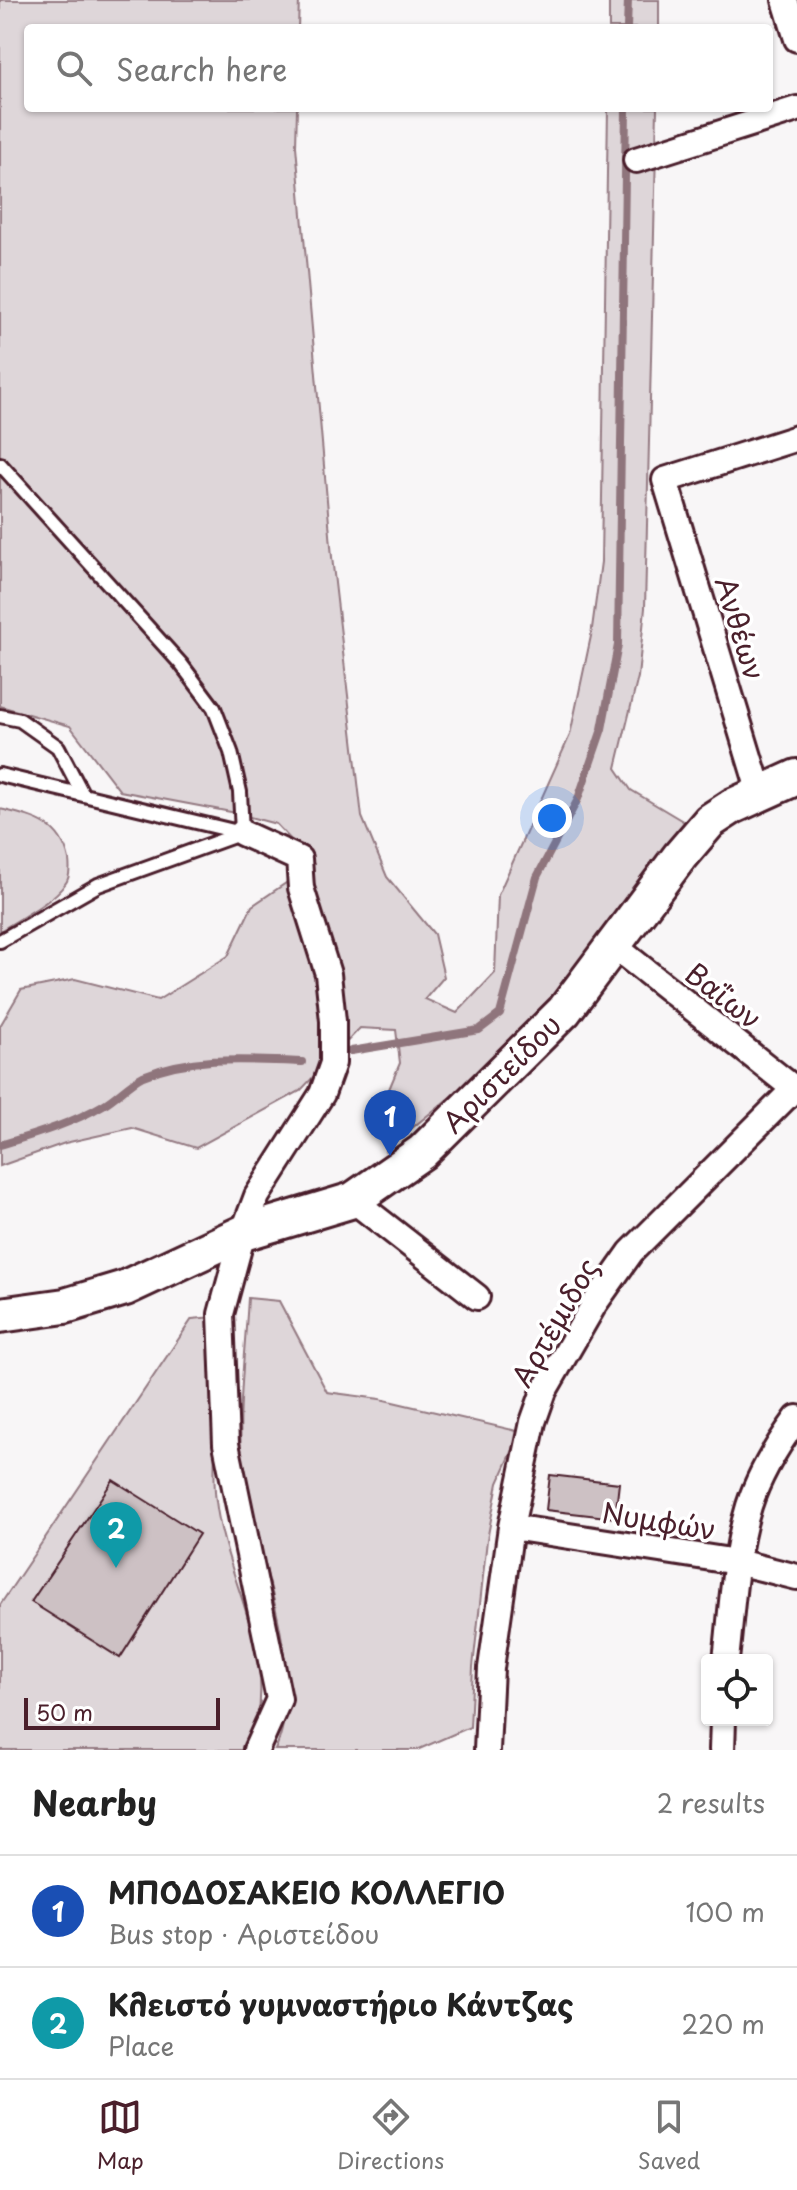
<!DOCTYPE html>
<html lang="en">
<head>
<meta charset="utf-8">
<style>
	:root { --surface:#fff; --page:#f2f2f2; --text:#222; --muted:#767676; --line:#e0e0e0; --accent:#4a1f2b }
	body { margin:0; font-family:"Playpen Sans",sans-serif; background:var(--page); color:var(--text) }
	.controls { position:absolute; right:24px; bottom:24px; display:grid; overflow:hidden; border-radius:8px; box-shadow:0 2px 6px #0004 }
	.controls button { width:72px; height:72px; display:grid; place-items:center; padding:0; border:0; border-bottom:2px solid var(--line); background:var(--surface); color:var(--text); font:40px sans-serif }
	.scale { position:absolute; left:24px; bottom:20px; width:196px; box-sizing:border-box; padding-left:8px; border:4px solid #4a1f2b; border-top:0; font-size:22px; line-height:28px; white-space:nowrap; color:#4a1f2b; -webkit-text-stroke:6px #fff; paint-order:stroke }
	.you { position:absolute; left:552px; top:818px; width:28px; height:28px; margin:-20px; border:6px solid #fff; border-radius:50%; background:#1a73e8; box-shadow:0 0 0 12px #1a73e833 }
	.badge { display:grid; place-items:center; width:52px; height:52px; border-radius:50%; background:var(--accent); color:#fff; font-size:26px; font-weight:700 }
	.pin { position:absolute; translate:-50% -66px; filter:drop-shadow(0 2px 4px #0008) }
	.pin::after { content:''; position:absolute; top:42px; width:28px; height:24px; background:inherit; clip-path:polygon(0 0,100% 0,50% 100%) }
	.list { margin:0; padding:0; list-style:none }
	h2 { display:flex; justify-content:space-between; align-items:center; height:104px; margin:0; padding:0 32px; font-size:34px }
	h2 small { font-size:26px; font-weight:400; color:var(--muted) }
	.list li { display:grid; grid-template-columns:52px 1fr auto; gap:24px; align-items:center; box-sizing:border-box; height:112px; padding:0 32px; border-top:2px solid var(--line) }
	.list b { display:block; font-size:30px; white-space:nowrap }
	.list p { margin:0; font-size:26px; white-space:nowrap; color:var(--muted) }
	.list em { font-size:26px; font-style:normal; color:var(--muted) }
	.icon { flex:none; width:44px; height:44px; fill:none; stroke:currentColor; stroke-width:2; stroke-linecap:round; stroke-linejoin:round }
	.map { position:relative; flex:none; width:797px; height:1750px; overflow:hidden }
	.search { position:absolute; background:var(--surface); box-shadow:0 2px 6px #0004; left:24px; right:24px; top:24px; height:88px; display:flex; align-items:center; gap:20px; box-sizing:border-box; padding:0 28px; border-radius:8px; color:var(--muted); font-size:30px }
	.sheet { height:328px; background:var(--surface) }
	nav { display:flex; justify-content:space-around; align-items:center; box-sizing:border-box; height:112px; border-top:2px solid var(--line); background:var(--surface); font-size:22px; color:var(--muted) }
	nav a { display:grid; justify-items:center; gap:4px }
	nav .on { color:var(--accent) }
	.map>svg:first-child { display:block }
</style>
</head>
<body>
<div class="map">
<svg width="797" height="1750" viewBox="0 0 797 1750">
	<rect width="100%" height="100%" fill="#f8f6f7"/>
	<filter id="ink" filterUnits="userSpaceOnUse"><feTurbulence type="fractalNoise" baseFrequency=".0125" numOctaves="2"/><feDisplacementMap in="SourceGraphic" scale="16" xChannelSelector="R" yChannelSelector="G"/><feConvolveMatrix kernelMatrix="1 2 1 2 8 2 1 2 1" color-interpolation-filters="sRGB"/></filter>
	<g filter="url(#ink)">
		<path fill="#ded6d9" stroke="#947a82" stroke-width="2" d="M0 0H299L298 28H28V108H297L296 146 332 557 362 817 387 877 434 934 444 977 425 999 457 1013 495 973 498 895 570 735 591 636 601 562 608 108H657L645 608 638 677 616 768 631 790 686 823 685 836 556 1011 385 1150 387 1094 400 1063 396 1030 360 1028 300 1091 196 1148 132 1128 65 1143 0 1166V1026L21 990 75 979 158 1000 228 956 252 906 314 864 276 824 231 812 120 791 70 726 0 706Z
			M609 0H659V28H609Z
			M0 809C33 817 61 822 69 860 70 868 70 878 65 884 53 902 18 919 0 931Z
			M248 1298 279 1301 327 1392 380 1399 521 1432 498 1483 487 1540 473 1667 470 1727 417 1750H275C309 1675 258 1559 244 1481 235 1426 245 1354 248 1298Z
			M213 1317C214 1358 214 1399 215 1440 215 1460 213 1481 216 1501 226 1585 286 1665 248 1750H0V1605L192 1319Z"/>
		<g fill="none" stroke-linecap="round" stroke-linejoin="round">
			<path stroke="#8f747b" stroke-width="8" d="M627 28 628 0
				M351 1051 479 1030 500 1014 537 877 578 799 602 729 618 645 626 108
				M0 1145C36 1134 71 1124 103 1105 117 1097 129 1083 143 1076 193 1055 249 1060 302 1062"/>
		</g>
		<path fill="#cdc1c4" stroke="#4a1f2b" stroke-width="2" d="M550 1475 619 1483 615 1518 546 1510Z
			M113 1480 199 1534 120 1658 31 1602Z"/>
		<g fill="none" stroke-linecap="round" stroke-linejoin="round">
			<defs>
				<path id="lane" d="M0 464 181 664 214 708 231 752 240 792 242 833
					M0 716 20 720 58 747 82 793
					M0 775 242 833
					M0 941 98 885 242 833"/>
				<path id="street" d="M785 0 797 39
					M636 160 797 109
					M760 793 665 480 797 438
					M242 833 299 859 301 888 328 974 333 1021V1063L322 1094 257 1196 243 1233 221 1314 226 1444 279 1699 256 1750
					M614 946 797 1091
					M353 1200 477 1297
					M511 1527 737 1562 797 1577
					M726 1660C732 1609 734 1555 749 1506 759 1475 778 1444 797 1418
					M487 1750 491 1668 511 1527 533 1422 544 1391 595 1303 631 1252 797 1086
					M722 1750 723 1720"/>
				<path id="secondary" d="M0 1315 65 1306 125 1288 243 1233 353 1200 422 1152 564 1011 680 856 710 821 733 806 797 777"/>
			</defs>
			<use href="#lane" stroke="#4a1f2b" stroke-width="18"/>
			<use href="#street" stroke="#4a1f2b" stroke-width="30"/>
			<use href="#secondary" stroke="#4a1f2b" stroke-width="40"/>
			<use href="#lane" stroke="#fff" stroke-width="12"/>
			<use href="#street" stroke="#fff" stroke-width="24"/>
			<use href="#secondary" stroke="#fff" stroke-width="34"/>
		</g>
	</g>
	<g text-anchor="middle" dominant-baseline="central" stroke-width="7" stroke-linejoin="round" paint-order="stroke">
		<g font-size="28" fill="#4a1f2b" stroke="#fff">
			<text transform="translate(741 628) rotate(73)">Ανθέων</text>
			<text transform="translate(724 995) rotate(38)">Βαΐων</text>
			<text transform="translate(501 1073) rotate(-45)">Αριστείδου</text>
			<text transform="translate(554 1322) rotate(-60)">Αρτέμιδος</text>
			<text transform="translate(659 1520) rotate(9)">Νυμφών</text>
		</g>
	</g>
</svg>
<div class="controls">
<button><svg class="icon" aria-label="locate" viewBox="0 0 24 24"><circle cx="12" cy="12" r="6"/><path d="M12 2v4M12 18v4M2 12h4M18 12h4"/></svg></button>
</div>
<div class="scale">50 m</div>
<div class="you"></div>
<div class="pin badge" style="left:390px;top:1156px;background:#1a4fb4">1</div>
<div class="pin badge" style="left:116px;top:1568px;background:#0f9aa8">2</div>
<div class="search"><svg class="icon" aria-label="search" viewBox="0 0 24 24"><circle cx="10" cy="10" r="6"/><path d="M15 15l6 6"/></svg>Search here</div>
</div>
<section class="sheet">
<h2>Nearby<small>2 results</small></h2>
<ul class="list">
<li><span class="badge" style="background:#1a4fb4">1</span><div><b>ΜΠΟΔΟΣΑΚΕΙΟ ΚΟΛΛΕΓΙΟ</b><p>Bus stop · Αριστείδου</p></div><em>100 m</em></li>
<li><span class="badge" style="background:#0f9aa8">2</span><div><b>Κλειστό γυμναστήριο Κάντζας</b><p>Place</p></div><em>220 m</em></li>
</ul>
</section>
<nav>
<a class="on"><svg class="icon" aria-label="map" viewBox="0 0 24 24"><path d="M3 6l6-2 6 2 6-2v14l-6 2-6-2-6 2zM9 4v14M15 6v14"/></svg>Map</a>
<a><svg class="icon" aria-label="directions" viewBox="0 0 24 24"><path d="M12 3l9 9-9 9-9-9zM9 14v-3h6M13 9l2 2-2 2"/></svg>Directions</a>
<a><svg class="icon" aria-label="saved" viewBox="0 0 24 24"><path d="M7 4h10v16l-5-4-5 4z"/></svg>Saved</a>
</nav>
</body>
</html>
